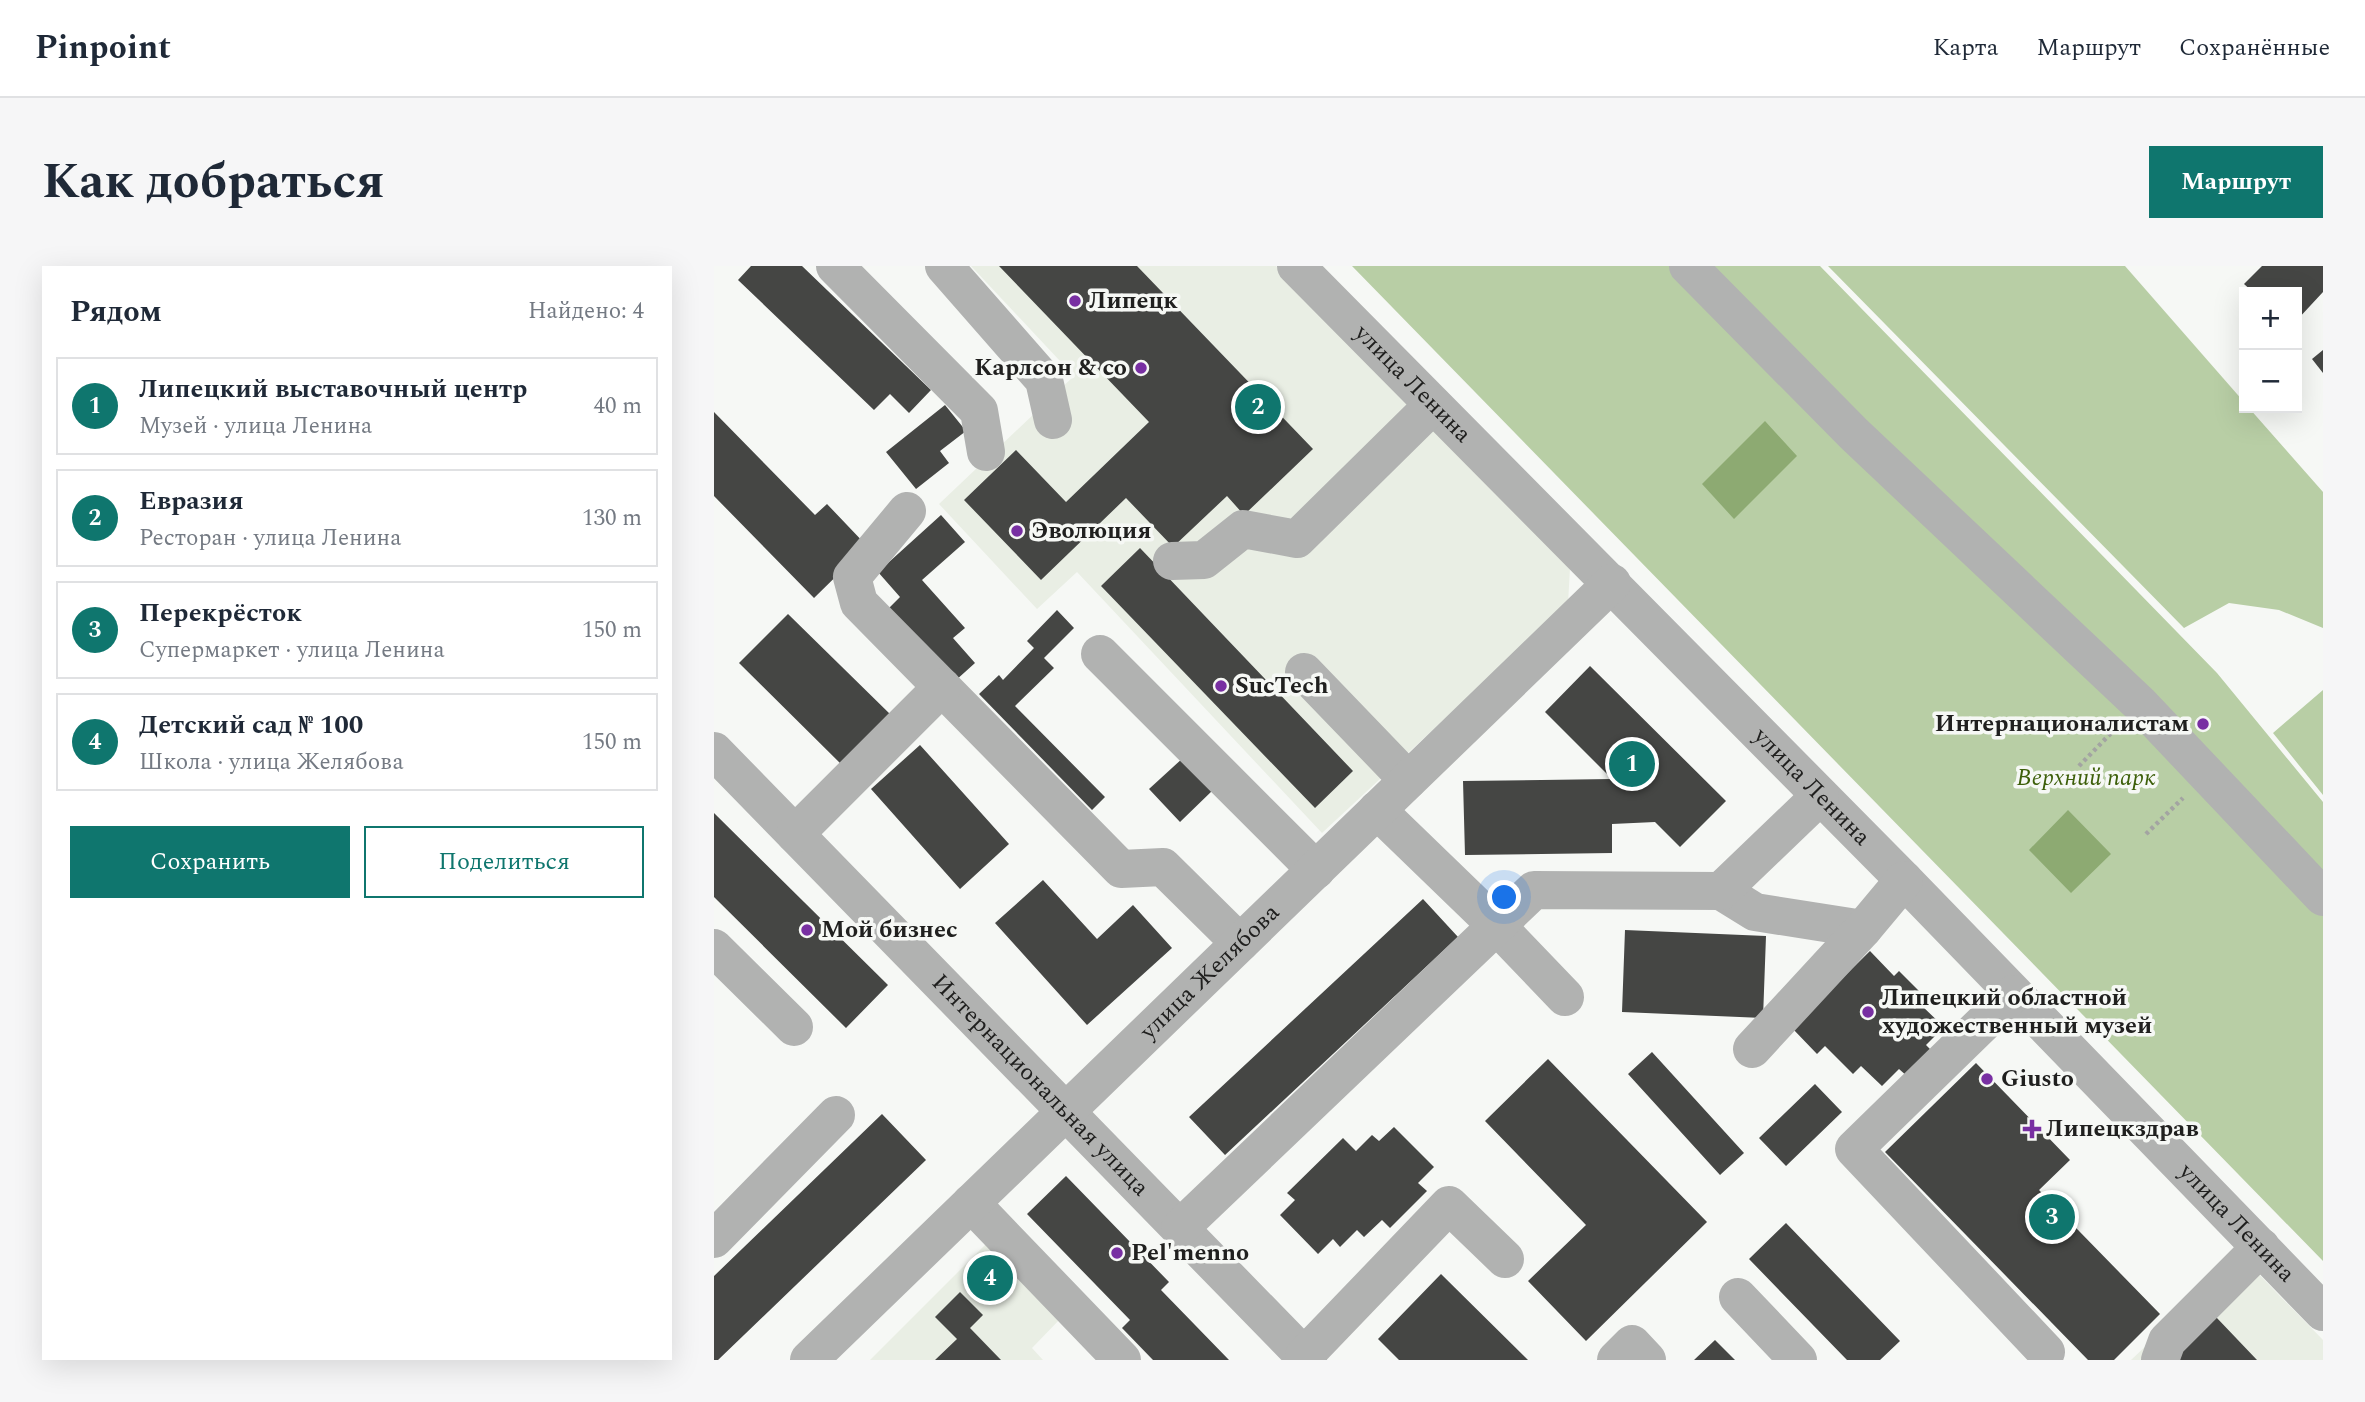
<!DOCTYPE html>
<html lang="ru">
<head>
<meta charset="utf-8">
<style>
	:root { --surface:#fff; --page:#f6f6f7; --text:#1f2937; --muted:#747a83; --line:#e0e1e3; --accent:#0f766e }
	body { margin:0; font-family:Spectral,serif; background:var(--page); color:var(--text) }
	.controls { position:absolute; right:21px; top:21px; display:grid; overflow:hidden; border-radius:0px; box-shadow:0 7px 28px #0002 }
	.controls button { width:63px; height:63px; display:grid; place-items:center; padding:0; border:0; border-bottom:2px solid var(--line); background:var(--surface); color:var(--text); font:35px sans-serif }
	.you { position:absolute; left:791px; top:632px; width:24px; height:24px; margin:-18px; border:5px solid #fff; border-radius:50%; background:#1a73e8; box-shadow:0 0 0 10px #1a73e833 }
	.badge { display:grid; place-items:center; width:46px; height:46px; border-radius:50%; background:var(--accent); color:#fff; font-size:23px; font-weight:700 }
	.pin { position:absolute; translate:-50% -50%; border:4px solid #fff; box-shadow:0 2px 7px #0006 }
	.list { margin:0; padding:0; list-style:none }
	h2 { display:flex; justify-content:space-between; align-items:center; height:91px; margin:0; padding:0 28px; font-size:30px }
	h2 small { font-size:23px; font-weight:400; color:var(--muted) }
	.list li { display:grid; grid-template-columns:46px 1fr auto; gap:21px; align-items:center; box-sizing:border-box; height:98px; margin:0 14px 14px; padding:0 14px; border:2px solid var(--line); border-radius:0px }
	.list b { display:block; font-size:26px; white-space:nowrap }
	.list p { margin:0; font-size:23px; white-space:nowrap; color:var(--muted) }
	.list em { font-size:23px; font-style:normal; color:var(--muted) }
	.actions { display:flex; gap:14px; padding:21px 28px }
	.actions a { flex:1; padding:16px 0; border:2px solid var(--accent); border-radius:0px; text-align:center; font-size:24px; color:var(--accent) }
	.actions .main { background:var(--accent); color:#fff }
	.map { position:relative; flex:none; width:1609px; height:1094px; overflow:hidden; border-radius:0px }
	header { display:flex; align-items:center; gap:42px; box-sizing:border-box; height:98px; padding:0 35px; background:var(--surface); border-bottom:2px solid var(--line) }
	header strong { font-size:33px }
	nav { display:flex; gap:38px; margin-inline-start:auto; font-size:24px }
	.intro { display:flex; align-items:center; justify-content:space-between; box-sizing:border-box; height:168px; padding:0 42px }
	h1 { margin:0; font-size:49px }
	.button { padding:18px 32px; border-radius:0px; background:var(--accent); color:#fff; font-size:24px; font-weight:700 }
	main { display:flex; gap:42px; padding:0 42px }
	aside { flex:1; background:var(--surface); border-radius:0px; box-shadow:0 7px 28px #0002 }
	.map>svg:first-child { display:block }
</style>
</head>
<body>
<header>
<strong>Pinpoint</strong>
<nav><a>Карта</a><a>Маршрут</a><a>Сохранённые</a></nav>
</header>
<div class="intro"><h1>Как добраться</h1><a class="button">Маршрут</a></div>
<main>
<aside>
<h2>Рядом<small>Найдено: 4</small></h2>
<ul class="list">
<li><span class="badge">1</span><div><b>Липецкий выставочный центр</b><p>Музей · улица Ленина</p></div><em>40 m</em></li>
<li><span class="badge">2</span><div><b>Евразия</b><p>Ресторан · улица Ленина</p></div><em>130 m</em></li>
<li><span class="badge">3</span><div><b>Перекрёсток</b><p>Супермаркет · улица Ленина</p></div><em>150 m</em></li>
<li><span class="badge">4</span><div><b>Детский сад № 100</b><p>Школа · улица Желябова</p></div><em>150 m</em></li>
</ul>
<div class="actions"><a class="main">Сохранить</a><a>Поделиться</a></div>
</aside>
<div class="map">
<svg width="1609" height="1094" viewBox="0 0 1609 1094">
	<rect width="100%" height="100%" fill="#f6f8f5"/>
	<path fill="#e9eee4" d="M257 0H562L856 302 854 338 608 567 363 306 323 343 225 238 360 110Z
		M276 974 350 1049 318 1082 329 1094H156Z
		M1527 990 1609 1074V1094H1417Z"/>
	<path fill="#b8cea5" d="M638 0H1106L1503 407 1609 536V995Z
		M1114 0H1411L1530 136V142H1535L1609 226V362L1565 344 1515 337 1470 362Z
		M1609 424V529L1559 467Z"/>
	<path fill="#8daa72" d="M1051 155 1083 190 1020 253 988 218Z
		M1354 544 1397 588 1357 627 1315 584Z"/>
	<path fill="#454644" d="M37 0H88L217 124 195 147 176 128 160 144 24 14Z
		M285 0H423L599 183 530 249 513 230 459 281 412 232 327 314 250 234 302 184 352 236 435 156Z
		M1548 0H1609V26L1583 54V26H1539L1530 18Z
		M1609 84V107L1598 93Z
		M231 139 252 165 226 185 235 197 202 223 172 186Z
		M0 146 101 249 113 238 153 280 100 332 0 230Z
		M227 249 251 276 208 314 251 362 239 372 261 397 241 415 175 342 186 331 164 306Z
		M426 282 639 505 601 542 387 320Z
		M343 344 360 362 330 392 340 402 301 440 391 531 378 544 265 428 285 409 289 414 320 382 313 375Z
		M74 348 178 450 129 500 25 397Z
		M876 400 1012 535 966 581 941 556 898 558V587L751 589 749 515 898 513 831 446Z
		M206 479 295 578 246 623 157 523Z
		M470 491 500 523 466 556 435 523Z
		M0 547 174 719 132 762 0 631Z
		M329 614 383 673 419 639 458 682 373 759 281 657Z
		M709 633 744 671 511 889 475 851Z
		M911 664 1052 670 1049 752 908 746Z
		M1156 685 1180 710 1185 705 1213 733 1207 739 1230 761 1212 779 1219 786 1194 811 1185 803 1168 820 1147 800 1139 808 1111 780 1103 788 1078 762Z
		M938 786 1030 887 1006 909 914 808Z
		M834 793 993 956 872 1075 814 1015 872 959 771 855Z
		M1262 797 1356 894 1325 924 1446 1048 1400 1094H1374L1171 886Z
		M1101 818 1128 846 1072 900 1045 872Z
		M168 848 212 894 4 1094H0V1010Z
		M680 861 720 901 704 917 713 925 676 962 668 954 650 971 643 964 626 981 619 973 604 988 566 949 581 934 573 927 629 872 642 885 658 869 665 875Z
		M352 910 455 1016 447 1024 515 1094H439L408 1062 416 1054 313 948Z
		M1072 957 1186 1075 1166 1094H1133L1035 993Z
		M727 1008 814 1094H685L664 1073Z
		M246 1026 269 1049 256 1062 287 1094H221L243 1073 221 1051Z
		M1502 1051 1543 1094H1463L1460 1091Z
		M1001 1074 1021 1094H980Z"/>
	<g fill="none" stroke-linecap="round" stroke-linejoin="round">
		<path stroke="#a3a4a2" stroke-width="4.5" stroke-dasharray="3.5 3.5" stroke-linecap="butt" d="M1365 500 1404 460
			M1432 568 1469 532"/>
		<g stroke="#b1b2b1" stroke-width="38">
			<path d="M121 0 265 145 272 186"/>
			<path d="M230 0 330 114 339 154"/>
			<path id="s1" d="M582 0 1190 614 1609 1046"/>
			<path d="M974 0 1140 168 1426 438 1609 631"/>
			<path d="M193 245 138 311 145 337 407 603 449 601 526 677"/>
			<path d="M458 295 490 294 529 263 583 273 719 139"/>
			<path d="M386 388 602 604"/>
			<path d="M590 406 694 514"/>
			<path id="s2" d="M0 485 594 1094"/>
			<path d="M663 544 783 660 851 731"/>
			<path d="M81 568 228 421"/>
			<path d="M1007 625 1041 646 1149 663"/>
			<path d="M0 682 80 761"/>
			<path d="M1299 728 1140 883 1332 1086"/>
			<path d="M1038 783 1149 663 1190 614"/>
			<path d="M257 937 408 1094"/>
			<path d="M466 962 820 624 1007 625 1106 530"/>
			<path d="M0 973 122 849"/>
			<path d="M1024 1031 1084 1094"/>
			<path d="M590 1090 735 939 791 993"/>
			<path id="s3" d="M95 1094 898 317"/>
			<path d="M902 1094 918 1078 933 1094"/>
			<path d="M1446 1094 1453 1075 1547 981"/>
		</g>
	</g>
	<g fill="#782fa2" stroke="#f6f8f5" stroke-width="2.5">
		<circle cx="361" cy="35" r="7"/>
		<circle cx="427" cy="102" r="7"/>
		<circle cx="303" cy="265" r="7"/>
		<circle cx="507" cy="420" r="7"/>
		<circle cx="1489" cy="458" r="7"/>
		<circle cx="93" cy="664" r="7"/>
		<circle cx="1154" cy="746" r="7"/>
		<circle cx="1273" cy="813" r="7"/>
		<path d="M1314.5 852.5h7v7h7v7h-7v7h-7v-7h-7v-7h7z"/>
		<circle cx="403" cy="987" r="7"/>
	</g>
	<g text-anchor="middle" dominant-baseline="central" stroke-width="7" stroke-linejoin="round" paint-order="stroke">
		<g font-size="24" font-weight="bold" fill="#20201f" stroke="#f6f8f5" text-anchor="start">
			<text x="375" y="35">Липецк</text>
			<text x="413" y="102" text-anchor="end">Карлсон &amp; co</text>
			<text x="317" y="265">Эволюция</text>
			<text x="521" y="420">SucTech</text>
			<text x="1475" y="458" text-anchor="end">Интернационалистам</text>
			<text x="107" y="664">Мой бизнес</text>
			<text x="1168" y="732">Липецкий областной<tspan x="1168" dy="28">художественный музей</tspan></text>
			<text x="1287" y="813">Giusto</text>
			<text x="1332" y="863">Липецкздрав</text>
			<text x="417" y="987">Pel'menno</text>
		</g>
		<g font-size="24" fill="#20201f" stroke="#f6f8f5">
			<text stroke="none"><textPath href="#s1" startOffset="166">улица Ленина</textPath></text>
			<text stroke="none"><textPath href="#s1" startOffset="733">улица Ленина</textPath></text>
			<text stroke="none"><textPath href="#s3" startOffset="558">улица Желябова</textPath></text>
			<text stroke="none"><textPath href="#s2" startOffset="467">Интернациональная улица</textPath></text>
			<text stroke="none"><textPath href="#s1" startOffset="1342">улица Ленина</textPath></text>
		</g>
		<g font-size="24" font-style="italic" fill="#3d5f0a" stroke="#f6f8f5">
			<text x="1372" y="512">Верхний парк</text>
		</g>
	</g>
</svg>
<div class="controls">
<button>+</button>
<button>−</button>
</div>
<div class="you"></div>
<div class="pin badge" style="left:918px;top:498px">1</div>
<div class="pin badge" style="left:544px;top:141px">2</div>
<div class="pin badge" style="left:1338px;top:951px">3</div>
<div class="pin badge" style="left:276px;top:1012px">4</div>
</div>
</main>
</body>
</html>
